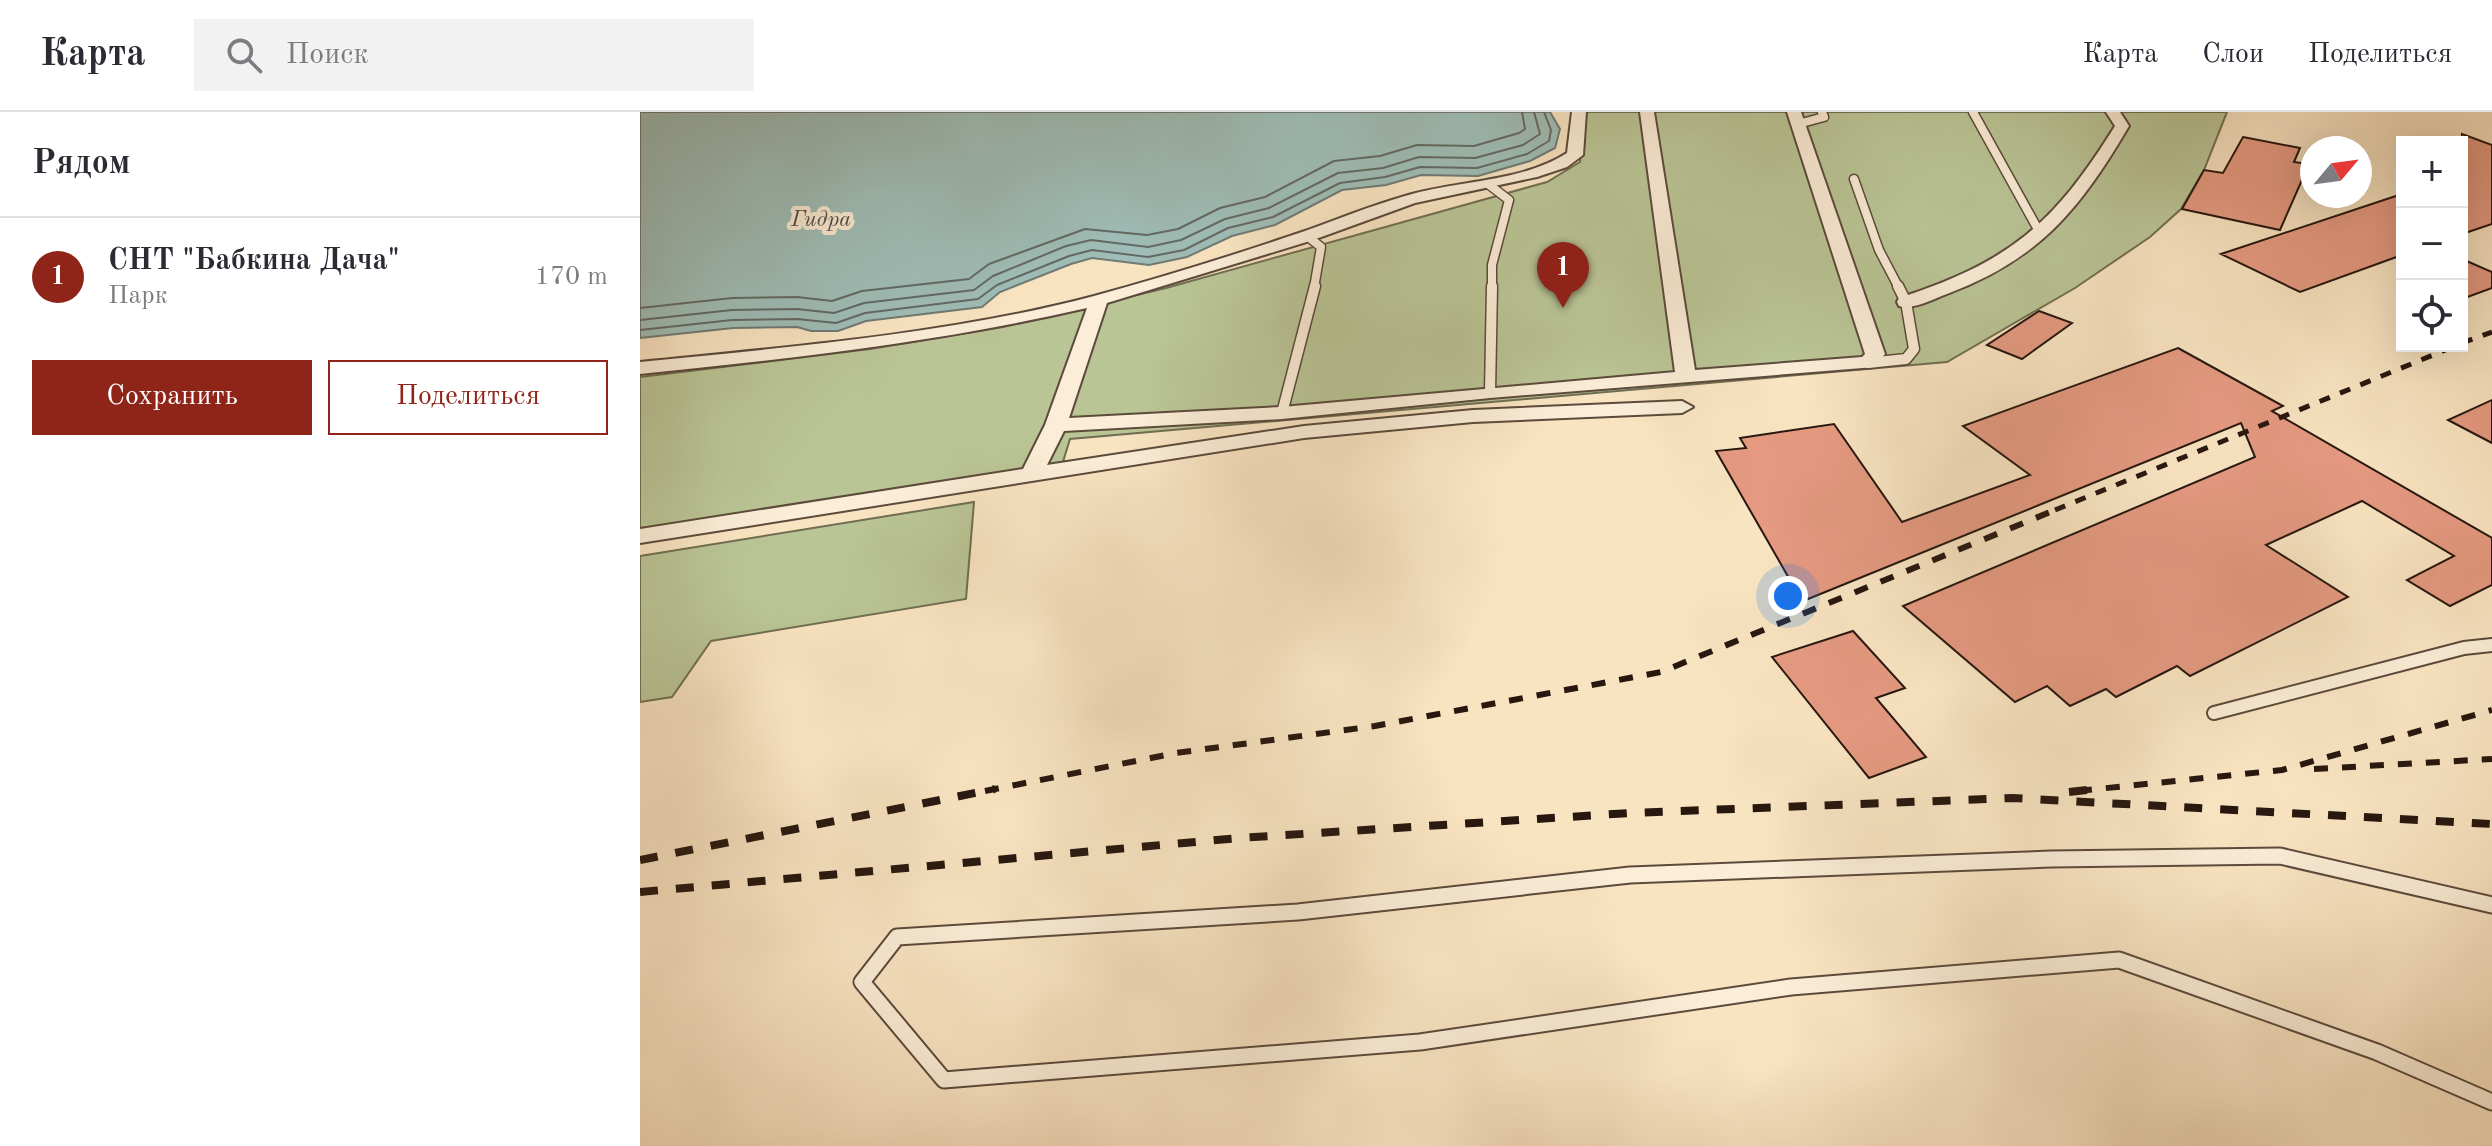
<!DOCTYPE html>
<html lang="ru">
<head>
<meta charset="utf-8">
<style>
	:root { --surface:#fff; --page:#f2f2f3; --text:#2b2b33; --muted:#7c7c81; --line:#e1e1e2; --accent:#8f2418 }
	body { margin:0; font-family:"Old Standard TT",serif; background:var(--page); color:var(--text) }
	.controls { position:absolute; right:24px; top:24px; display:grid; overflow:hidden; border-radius:0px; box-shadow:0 8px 32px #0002 }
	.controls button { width:72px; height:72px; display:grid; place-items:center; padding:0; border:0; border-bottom:2px solid var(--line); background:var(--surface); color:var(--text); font:40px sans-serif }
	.compass { position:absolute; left:1660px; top:24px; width:72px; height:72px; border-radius:50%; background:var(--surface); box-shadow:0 8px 32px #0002; rotate:61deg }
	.you { position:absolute; left:1148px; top:484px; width:28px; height:28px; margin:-20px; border:6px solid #fff; border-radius:50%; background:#1a73e8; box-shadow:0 0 0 12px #1a73e833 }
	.badge { display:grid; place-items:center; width:52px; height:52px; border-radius:50%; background:var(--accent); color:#fff; font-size:26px; font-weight:700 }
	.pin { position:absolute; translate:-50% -66px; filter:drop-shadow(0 2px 4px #0008) }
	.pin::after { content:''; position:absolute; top:42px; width:28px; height:24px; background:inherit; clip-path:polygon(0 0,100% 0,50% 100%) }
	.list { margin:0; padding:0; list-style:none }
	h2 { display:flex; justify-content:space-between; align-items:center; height:104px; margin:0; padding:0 32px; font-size:34px }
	h2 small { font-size:26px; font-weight:400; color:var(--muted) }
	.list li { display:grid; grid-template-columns:52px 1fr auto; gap:24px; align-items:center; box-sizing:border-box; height:120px; padding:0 32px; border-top:2px solid var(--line) }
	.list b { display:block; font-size:30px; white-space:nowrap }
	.list p { margin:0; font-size:26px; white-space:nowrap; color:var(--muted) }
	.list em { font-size:26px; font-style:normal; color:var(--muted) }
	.actions { display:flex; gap:16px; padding:24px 32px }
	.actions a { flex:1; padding:18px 0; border:2px solid var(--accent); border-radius:0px; text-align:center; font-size:28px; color:var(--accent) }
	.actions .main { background:var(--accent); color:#fff }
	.icon { flex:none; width:44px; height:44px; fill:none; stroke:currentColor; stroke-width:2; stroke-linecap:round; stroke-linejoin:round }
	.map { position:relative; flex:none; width:1852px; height:1034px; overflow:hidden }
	header { display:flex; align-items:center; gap:48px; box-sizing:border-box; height:112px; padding:0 40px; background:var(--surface); border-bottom:2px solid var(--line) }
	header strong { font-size:38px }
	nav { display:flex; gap:44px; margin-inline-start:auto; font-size:28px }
	.search { width:560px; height:72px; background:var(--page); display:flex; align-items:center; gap:20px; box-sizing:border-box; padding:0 28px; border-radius:0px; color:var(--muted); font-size:30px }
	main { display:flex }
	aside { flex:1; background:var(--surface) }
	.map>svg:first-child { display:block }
</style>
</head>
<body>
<header>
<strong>Карта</strong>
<div class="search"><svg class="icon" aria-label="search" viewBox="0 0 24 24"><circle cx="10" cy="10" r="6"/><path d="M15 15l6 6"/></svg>Поиск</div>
<nav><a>Карта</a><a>Слои</a><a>Поделиться</a></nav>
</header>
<main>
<aside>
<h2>Рядом<small></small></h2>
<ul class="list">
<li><span class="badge">1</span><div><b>СНТ &quot;Бабкина Дача&quot;</b><p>Парк</p></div><em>170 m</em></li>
</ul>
<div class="actions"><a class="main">Сохранить</a><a>Поделиться</a></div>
</aside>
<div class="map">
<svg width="1852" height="1034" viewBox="0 0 1852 1034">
	<rect width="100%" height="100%" fill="#f9e4c2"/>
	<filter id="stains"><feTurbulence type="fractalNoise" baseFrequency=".0025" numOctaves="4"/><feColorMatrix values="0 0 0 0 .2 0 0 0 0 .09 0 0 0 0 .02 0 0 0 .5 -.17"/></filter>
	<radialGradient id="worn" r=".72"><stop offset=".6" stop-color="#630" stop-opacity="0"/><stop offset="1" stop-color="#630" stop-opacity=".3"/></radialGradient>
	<path fill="#bac596" stroke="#706e52" stroke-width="2" d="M945 0H1587L1564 58 1541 97 1510 125 1435 176 1307 250 430 327 422 353 0 418V265L230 237 363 215 526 176 907 70 940 50Z
		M334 390 326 487 71 529 32 585 0 590V444Z"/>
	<path fill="#9fbeb8" stroke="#6f7b74" stroke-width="2" d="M0 0H910L920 17 915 36 890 49 838 64 781 63 746 73 702 78 635 113 592 124 547 145 509 153 452 146 431 152 360 180 342 195 226 209 198 219H171L157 215 93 216 0 226Z"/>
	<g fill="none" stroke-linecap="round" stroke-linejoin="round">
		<path stroke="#636a64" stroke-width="2" d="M0 196 92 186 157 185 192 189 222 179 329 167 349 152 445 117 507 123 538 117 580 96 625 85 694 49 740 44 777 33 834 34 879 21 885 17 882 0
			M0 208 92 198 157 197 194 201 224 191 334 178 353 164 426 134 451 128 508 135 541 128 585 107 629 96 698 61 743 56 779 45 835 46 883 33 900 22 894 0
			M0 218 92 208 157 207 196 211 225 201 338 187 357 173 429 144 452 138 508 145 544 138 588 116 633 105 700 71 745 65 780 55 837 56 887 42 909 29 911 18 904 0"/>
	</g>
	<path fill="#e59a81" stroke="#27170f" stroke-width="2" d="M1822 22 1852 33V112L1822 122Z
		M1603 25 1660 36 1654 50 1669 52 1640 118 1542 97 1564 58 1583 61Z
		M1762 82V143L1660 180 1581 142Z
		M1822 147 1852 160V176L1822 187Z
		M1399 199 1432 211 1382 247 1347 233Z
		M1538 236 1643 294 1632 299 1852 426V473L1810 494 1767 468 1814 444 1722 389 1626 433 1708 485 1550 564 1537 554 1476 585 1466 577 1430 594 1407 574 1375 590 1263 494 1615 345 1601 311 1168 487 1154 475 1076 339 1106 336 1100 326 1194 312 1262 410 1390 363 1323 314Z
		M1852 288V331L1808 308Z
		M1213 519 1265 576 1236 586 1286 645 1229 666 1132 545Z"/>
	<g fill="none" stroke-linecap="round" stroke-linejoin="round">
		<defs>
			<path id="service-far3" d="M1333 0 1400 121
				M1158 12 1184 5 1182 0
				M1214 67 1239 138 1259 176
				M848 72 869 88 852 153V176
				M667 124 681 135 674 176"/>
			<path id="service-far2" d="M1228 251 1266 247 1274 237 1266 190 1258 174
				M850 280 852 174
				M642 301 675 174"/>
			<path id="service-far1" d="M1574 601 1824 536 1852 533"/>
			<path id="service" d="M1852 793 1640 744 1411 747 990 763 658 800 257 825 222 870 304 968 780 930 1151 875 1479 848 1737 940 1852 990"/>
			<path id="minor" d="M932 0H946L943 43 927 55 897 65 775 91 673 128 467 191 429 306 642 295 1035 260 1000 0H1014L1055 258 1222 245 1225 242 1147 0H1161L1245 242 1235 255 850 286 642 307 424 319 407 353 664 314 833 298 1042 289 1053 295 1042 301 833 310 664 326 0 431V417L383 357 405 313 447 196C300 230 150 247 0 262V250C149 235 310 222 454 184 524 165 594 143 662 120 696 108 730 94 765 84 817 68 880 71 927 41Z
				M1466 0H1480L1489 14C1440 97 1400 147 1307 182 1293 187 1274 198 1259 194L1257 190 1259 186C1370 150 1414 112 1475 14Z"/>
		</defs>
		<use href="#service-far3" stroke="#5c4a3c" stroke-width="11"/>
		<use href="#service-far2" stroke="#5c4a3c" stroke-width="13"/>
		<use href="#service-far1" stroke="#5c4a3c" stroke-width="16"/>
		<use href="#service" stroke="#5c4a3c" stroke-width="19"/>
		<use href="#minor" stroke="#5c4a3c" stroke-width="4"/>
		<use href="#service-far3" stroke="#fbedd7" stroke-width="8"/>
		<use href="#service-far2" stroke="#fbedd7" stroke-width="10"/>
		<use href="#service-far1" stroke="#fbedd7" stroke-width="12"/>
		<use href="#service" stroke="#fbedd7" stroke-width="15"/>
		<use href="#minor" fill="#fbedd7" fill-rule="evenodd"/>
		<path stroke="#27170f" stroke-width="5" stroke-dasharray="11 11" stroke-linecap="butt" d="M1822 231 1852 220
			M1415 398 1815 234"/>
		<path stroke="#27170f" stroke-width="6" stroke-dasharray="14 14" stroke-linecap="butt" d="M1674 657 1852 647
			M345 679 536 641 735 614 1021 560 1420 396
			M1438 679 1642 658 1852 598"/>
		<path stroke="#27170f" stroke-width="8" stroke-dasharray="18 18" stroke-linecap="butt" d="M1429 680 1457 677
			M0 748 355 677
			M0 780 599 726 990 701 1373 686 1852 712"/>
	</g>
	<g text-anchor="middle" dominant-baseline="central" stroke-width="8" stroke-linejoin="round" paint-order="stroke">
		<g font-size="22" font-style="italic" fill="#51514a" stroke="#fbedd7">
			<text x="181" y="108">Гидра</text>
		</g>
	</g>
	<rect width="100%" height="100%" filter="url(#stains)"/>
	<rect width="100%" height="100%" fill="url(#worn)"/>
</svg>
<div class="controls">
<button>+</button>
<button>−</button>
<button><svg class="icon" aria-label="locate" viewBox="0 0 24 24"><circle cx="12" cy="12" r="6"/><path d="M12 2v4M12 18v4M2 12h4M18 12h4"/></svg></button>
</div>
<svg class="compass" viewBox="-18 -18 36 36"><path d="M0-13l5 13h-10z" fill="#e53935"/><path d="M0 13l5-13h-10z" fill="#7c7c81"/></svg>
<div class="you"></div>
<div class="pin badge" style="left:923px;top:196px">1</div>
</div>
</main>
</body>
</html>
